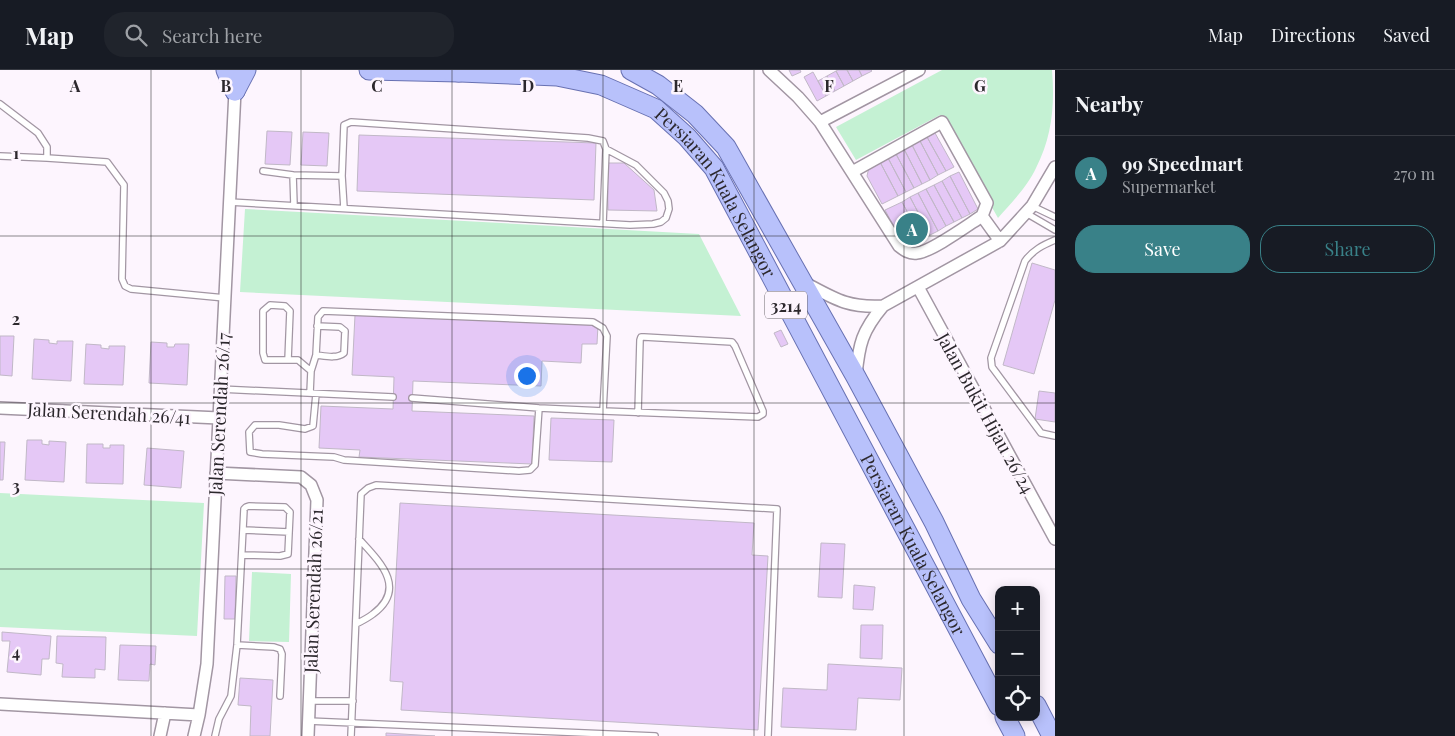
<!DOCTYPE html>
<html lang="en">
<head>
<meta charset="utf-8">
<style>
	:root { --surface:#171b24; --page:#20242c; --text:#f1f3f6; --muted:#9ea1a6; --line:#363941; --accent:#398188 }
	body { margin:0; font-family:"Playfair Display",serif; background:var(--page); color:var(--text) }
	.controls { position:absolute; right:15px; bottom:15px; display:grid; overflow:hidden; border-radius:10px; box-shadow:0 2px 12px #0003 }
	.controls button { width:45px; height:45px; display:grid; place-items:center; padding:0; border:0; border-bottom:1px solid var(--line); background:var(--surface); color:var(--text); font:25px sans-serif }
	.you { position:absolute; left:526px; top:305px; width:18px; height:18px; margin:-12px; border:4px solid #fff; border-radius:50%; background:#1a73e8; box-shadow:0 0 0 8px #1a73e833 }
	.badge { display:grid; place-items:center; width:32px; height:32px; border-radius:50%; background:var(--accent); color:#fff; font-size:16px; font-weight:700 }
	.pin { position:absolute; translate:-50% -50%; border:2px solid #fff; box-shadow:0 1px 5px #0006 }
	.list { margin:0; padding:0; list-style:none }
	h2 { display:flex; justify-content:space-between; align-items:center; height:65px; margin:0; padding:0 20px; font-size:21px }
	h2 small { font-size:16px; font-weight:400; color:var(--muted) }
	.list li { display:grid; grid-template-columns:32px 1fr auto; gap:15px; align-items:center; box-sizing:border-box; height:75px; padding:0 20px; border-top:1px solid var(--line) }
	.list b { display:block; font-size:19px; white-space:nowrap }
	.list p { margin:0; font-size:16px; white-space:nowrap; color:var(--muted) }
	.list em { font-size:16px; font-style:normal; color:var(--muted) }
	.actions { display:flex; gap:10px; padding:15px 20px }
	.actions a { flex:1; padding:11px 0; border:1px solid var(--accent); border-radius:20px; text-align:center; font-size:18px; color:var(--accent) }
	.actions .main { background:var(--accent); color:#fff }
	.icon { flex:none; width:28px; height:28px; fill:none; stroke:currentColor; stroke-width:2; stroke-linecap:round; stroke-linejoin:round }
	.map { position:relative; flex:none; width:1055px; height:666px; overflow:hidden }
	header { display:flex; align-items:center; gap:30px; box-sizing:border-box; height:70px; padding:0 25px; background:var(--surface); border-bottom:1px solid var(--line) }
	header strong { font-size:24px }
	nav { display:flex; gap:28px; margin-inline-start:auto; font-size:18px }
	.search { width:350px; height:45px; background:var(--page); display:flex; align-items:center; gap:12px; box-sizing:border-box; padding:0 18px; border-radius:20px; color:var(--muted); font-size:19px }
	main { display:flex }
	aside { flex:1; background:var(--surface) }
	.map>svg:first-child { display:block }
</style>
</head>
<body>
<header>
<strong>Map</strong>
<div class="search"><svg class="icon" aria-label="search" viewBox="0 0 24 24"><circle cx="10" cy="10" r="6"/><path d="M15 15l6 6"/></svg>Search here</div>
<nav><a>Map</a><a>Directions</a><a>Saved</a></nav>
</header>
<main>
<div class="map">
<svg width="1055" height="666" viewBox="0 0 1055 666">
	<rect width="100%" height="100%" fill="#fdf5fe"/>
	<path fill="#c4f1d3" d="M942 0H1052C1055 35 1052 67 1036 98 1028 116 1011 133 998 148L940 45 856 90 836 57Z
		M245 139 699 164 741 246 240 222Z
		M0 423 204 433 197 566 0 557Z
		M252 502 291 504 289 572 249 571Z"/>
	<path fill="#e5c8f6" stroke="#c1b8c7" d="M789 0H800L801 2 792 6Z
		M838 0H847L853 11 844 16 836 1Z
		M847 0H859L862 6 853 11Z
		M859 0H871L872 1 862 6Z
		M836 1 844 16 835 21 827 6Z
		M813 2 826 26 817 31 804 7Z
		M827 6 835 21 826 26 818 11Z
		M267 61 292 62 290 95 265 94Z
		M303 62 329 63 327 96 301 95Z
		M935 63 954 97 946 101 927 67Z
		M359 65 596 73 594 130 357 121Z
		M927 67 946 101 938 105 920 71Z
		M920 71 938 105 930 110 912 75Z
		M912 75 930 110 922 114 904 79Z
		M904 79 922 114 914 118 896 84Z
		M896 84 914 118 906 122 888 88Z
		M888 88 906 122 898 126 880 92Z
		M880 92 898 126 882 134 867 106 869 97Z
		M607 93H624L654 120 657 141 608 140Z
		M959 102 978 139 970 144 950 106Z
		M950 106 970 144 962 148 942 111Z
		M942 111 962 148 954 152 934 115Z
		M934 115 954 152 946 156 926 119Z
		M926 119 946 156 938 161 918 123Z
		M918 123 938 161 930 165 910 127Z
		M910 127 930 165 922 169 902 132Z
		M902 132 922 169 911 174 903 173 885 140Z
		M1032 193 1055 200V230L1034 304 1003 295Z
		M355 245 598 255 597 274H582L581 293 542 291 541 316 413 311 412 341 534 346 532 394 359 387 360 380 319 378 321 336 393 339 394 307 352 305Z
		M781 260 788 274 781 277 774 263Z
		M0 266H14L12 306 0 305Z
		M34 269 49 270V273L57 274V271H73L71 311 32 309Z
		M151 272 167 273V277H174L175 274H189L187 315 149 313Z
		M86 274 101 275V278L109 279V276H125L123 315 84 314Z
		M1039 321 1055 323V352L1035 349Z
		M551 348 614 350 612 392 549 390Z
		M27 370H42V374L49 375V371L66 372 64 412 25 410Z
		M0 372H5L3 410H0Z
		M87 374H103V378H110V375H124L123 414 86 413Z
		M147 378 184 381 181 418 144 415Z
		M400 433 754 453 752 485 768 486 758 660 401 640 403 612 390 611Z
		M821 473 845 474 842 528 818 527Z
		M225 506H236L235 549H224Z
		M854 515 875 517 873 540 853 539Z
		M861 555H883L882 589 860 588Z
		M2 562 51 566 49 589H42L41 605 7 602 10 571H2Z
		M57 566 106 567 105 600 95 599V608L62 607 63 594 56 593Z
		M120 575 156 576 155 595 150 594 149 611 118 610Z
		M828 594 902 598 900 630 858 628 856 660 781 657 783 618 827 620Z
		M240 608 273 610 270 666H250L251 636 238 635Z
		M386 663 435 666H386Z"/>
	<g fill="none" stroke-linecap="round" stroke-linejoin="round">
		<defs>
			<path id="lane" d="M0 34 38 63 47 77V88L107 92 124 115 122 209 125 216 131 219 225 228
				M0 86 47 88
				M263 101 293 105
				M342 106 344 55 351 52 588 68 603 71 606 79 603 153
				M229 132 630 155 653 154 661 152 666 148 669 139 668 131 664 123 636 95 606 79
				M294 135 293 105 342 106 344 138
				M1032 136 1055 147
				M1026 143 1055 160
				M1055 170C1043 175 1033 180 1025 191L991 288 992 297 1041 363 1055 366
				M316 285C325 286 337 289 344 283L345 261 340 257 317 256
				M288 290 290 241 285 236 270 235 263 241V283L265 290H298L311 301 310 323
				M311 301 316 285 318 247 323 241 593 252 603 258 607 266 603 341 539 338 412 328
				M220 319 393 327
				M316 324 313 356 305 359 279 355H255L249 362 250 382 262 384 334 387 344 390 519 401 530 400 535 395 539 338
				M603 341 758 347 763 344V341L735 276 732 272 644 267H641L640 270 638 343
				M243 460 289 462
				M356 554C362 551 368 548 373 544 408 518 379 491 359 469
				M237 575 274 577 280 579 282 584 280 626
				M309 631H353
				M308 651 655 666
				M215 666 219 649 231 626 237 575 244 439 246 437 249 436 285 437 290 442 288 484 280 486 242 485
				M351 666 361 424 368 418 376 415 777 439 768 666"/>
			<path id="street" d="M769 0 798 27 820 52 899 176C904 180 909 184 917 183 931 182 968 155 982 146
				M820 52 919 0
				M852 102 942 52 987 133 982 146
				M982 146 1000 171
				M805 213C835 229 848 238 883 236
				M918 217 1055 469
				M856 305C859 274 862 261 883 236L1000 171 1032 136 1055 97
				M0 338 219 348
				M216 403 301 407 311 415 317 430 308 666
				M0 634 199 645
				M160 666 165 643
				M194 666 199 645 207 594 235 21"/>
			<g id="primary">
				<path d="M226 0 235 21"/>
				<path d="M369 0 459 2"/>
				<path id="s1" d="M447 0 460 2 557 6 601 15 656 39 687 67 714 98 999 636"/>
				<path d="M631 0 658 15 695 44 726 77 856 307 934 452 971 529 999 574"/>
				<path d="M235 21 246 0"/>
				<path d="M1036 635 1052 666"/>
				<path d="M1005 647 1015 666"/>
			</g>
		</defs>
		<use href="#lane" stroke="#a296a3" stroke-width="8"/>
		<use href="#street" stroke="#a296a3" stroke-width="14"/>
		<use href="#primary" stroke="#6871b2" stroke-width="21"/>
		<use href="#lane" stroke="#fff" stroke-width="5.5"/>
		<use href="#street" stroke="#fff" stroke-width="11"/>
		<use href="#primary" stroke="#b8c1fb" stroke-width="19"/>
	</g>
	<path fill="none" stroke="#2c282d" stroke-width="1" stroke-opacity="0.55" d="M151 0V666M301 0V666M452 0V666M603 0V666M754 0V666M904 0V666M0 166H1055M0 333H1055M0 499H1055"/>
	<g text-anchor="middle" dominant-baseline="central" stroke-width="5" stroke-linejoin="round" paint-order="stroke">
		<rect fill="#fdf5fe" stroke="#6b666c" stroke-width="1" x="765" y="221.5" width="42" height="27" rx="4"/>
		<g font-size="16" font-weight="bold" fill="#2c282d">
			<text x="786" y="235">3214</text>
		</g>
		<g font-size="18" fill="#2c282d" stroke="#fdf5fe">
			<text stroke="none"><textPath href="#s1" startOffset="319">Persiaran Kuala Selangor</textPath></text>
			<text transform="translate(109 343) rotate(3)">Jalan Serendah 26/41</text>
			<text transform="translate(986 343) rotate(61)">Jalan Bukit Hijau 26/24</text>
			<text transform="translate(219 344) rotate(-87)">Jalan Serendah 26/17</text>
			<text stroke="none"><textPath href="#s1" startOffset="724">Persiaran Kuala Selangor</textPath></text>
			<text transform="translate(313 521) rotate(-88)">Jalan Serendah 26/21</text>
		</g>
	</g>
	<g font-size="16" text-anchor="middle" font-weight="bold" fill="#2c282d" stroke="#fdf5fe" stroke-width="5" stroke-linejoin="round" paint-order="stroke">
		<text x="75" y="22">A</text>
		<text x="226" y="22">B</text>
		<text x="377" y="22">C</text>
		<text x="528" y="22">D</text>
		<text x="678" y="22">E</text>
		<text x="829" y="22">F</text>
		<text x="980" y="22">G</text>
		<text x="16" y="89">1</text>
		<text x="16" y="255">2</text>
		<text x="16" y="422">3</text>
		<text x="16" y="588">4</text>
	</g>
</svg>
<div class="controls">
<button>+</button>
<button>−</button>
<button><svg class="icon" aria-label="locate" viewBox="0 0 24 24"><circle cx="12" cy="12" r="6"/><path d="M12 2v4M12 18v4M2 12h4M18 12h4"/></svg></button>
</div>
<div class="you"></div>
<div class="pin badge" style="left:912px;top:159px">A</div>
</div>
<aside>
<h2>Nearby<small></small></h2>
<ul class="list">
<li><span class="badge">A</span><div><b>99 Speedmart</b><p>Supermarket</p></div><em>270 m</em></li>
</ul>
<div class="actions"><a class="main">Save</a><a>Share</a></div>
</aside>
</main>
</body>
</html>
